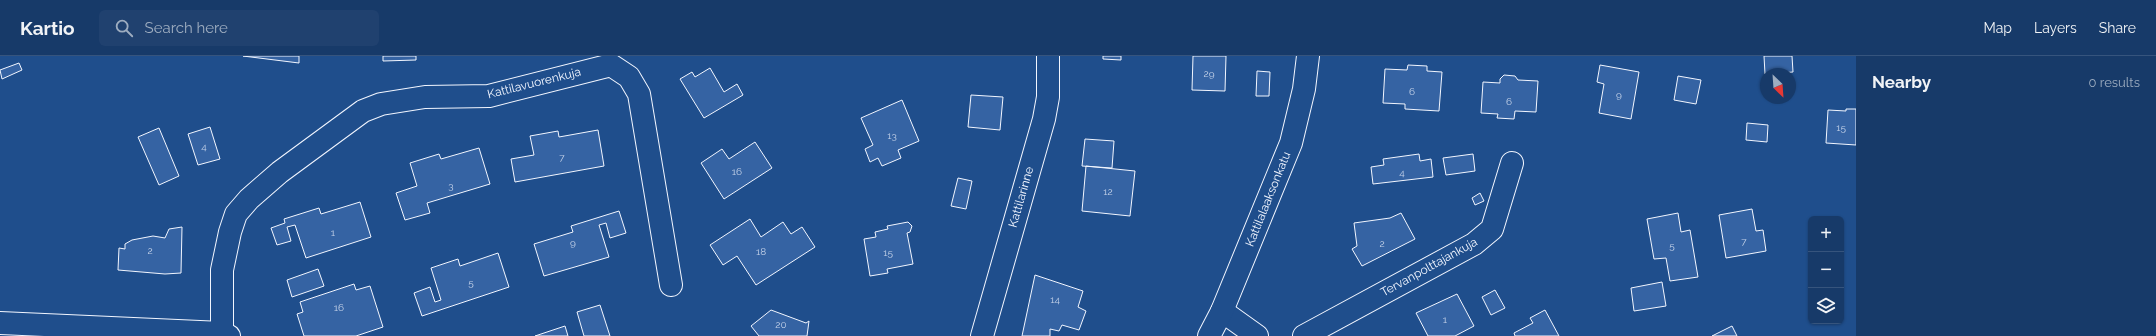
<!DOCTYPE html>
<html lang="en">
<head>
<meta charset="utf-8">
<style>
	:root { --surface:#173a69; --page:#20416f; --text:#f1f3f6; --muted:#9eadc0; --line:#36547d }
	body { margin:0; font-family:Raleway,sans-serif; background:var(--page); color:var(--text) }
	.controls { position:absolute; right:12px; bottom:12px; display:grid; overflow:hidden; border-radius:6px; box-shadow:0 1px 3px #0004 }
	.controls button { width:36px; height:36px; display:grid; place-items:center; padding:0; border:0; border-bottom:1px solid var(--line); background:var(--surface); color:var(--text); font:20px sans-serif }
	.compass { position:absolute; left:1760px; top:12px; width:36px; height:36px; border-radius:50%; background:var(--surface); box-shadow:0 1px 3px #0004; rotate:155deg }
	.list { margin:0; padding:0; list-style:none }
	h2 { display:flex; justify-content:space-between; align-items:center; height:52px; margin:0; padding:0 16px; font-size:17px }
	h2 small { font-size:13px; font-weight:400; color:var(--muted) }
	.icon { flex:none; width:22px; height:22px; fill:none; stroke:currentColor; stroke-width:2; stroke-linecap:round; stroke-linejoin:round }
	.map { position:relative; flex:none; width:1856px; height:280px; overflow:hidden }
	header { display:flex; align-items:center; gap:24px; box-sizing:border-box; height:56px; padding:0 20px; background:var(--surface); border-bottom:1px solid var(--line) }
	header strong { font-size:19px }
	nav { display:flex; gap:22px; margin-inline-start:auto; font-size:14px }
	.search { width:280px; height:36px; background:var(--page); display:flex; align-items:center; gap:10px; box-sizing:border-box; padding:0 14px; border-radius:6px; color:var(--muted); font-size:15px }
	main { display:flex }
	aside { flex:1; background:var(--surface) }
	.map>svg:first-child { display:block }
</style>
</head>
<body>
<header>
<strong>Kartio</strong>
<div class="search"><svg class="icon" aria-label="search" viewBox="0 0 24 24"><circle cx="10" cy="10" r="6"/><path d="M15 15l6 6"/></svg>Search here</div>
<nav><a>Map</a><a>Layers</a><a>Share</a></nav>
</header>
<main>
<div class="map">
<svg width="1856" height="280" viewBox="0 0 1856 280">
	<rect width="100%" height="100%" fill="#1f4e8c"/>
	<path fill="#3563a3" stroke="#f2f6ff" d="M243 0H299V7Z
		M383 0H416V4L383 5Z
		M1103 0H1121V4L1103 3Z
		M1193 0H1226L1225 35 1192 34Z
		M1764 0H1792L1793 16 1765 18Z
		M19 7 22 14 2 23 0 14Z
		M1408 9 1427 10V15L1442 16 1439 55 1405 53V48L1383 47 1385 13 1407 14Z
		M1600 9 1639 16 1631 63 1599 57 1604 28 1597 26Z
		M710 12 724 36 737 28 743 39 704 62 680 23 692 16 695 21Z
		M1257 15 1270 16 1269 40H1256Z
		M1504 19 1515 20 1518 24 1538 25 1536 56 1515 55 1514 63 1497 62 1498 58 1481 57 1483 26 1500 27V23Z
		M1678 20 1701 24 1696 48 1674 44Z
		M971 39 1003 41 1000 74 968 71Z
		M902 44 919 85 898 94 901 102 882 110 878 102 870 106 865 93 873 89 861 62Z
		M1846 53H1856V89L1826 87 1828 54 1846 55Z
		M1747 67 1768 69 1767 86 1746 84Z
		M210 71 220 103 198 109 188 78Z
		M159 72 179 120 159 129 138 81Z
		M598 74 604 110 515 126 511 103 534 99 530 80 558 75 559 81Z
		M1085 83 1114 85 1112 112 1082 110Z
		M755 86 772 112 724 143 701 107 722 93 729 103Z
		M479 92 490 128 427 147 430 157 405 164 396 137 417 130 410 107 439 98 441 103Z
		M1419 98 1420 105 1431 103 1433 121 1373 128 1371 111 1384 109 1383 103Z
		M1473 98 1475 115 1446 119 1443 102Z
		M1086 110 1135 115 1130 160 1082 155Z
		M958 122 972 125 966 153 951 150Z
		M1480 137 1484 145 1475 149 1472 142Z
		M360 146 371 181 306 202 295 169 287 171 291 185 277 189 271 172 285 167 284 163 319 152 321 158Z
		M1752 153 1756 175 1763 174 1766 195 1726 202 1719 159Z
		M619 155 626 177 610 182 606 167 599 169 609 201 544 220 534 188 573 176 571 170Z
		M1401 157 1415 183 1362 210 1352 193 1357 190 1354 167 1390 162Z
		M1678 157 1681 176 1690 174 1698 221 1670 225 1666 202 1654 203 1647 163Z
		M750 163 761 181 783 166 791 178 802 171 815 191 756 229 737 200 723 209 710 189Z
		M908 166 912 170 910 176 907 177 913 208 887 213 888 217 870 220 864 183 876 181 875 176 888 173 887 170Z
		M182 171 181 217 165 218 118 214 119 192 125 193V188L132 184 153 180 165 182 169 173Z
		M498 197 509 231 422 260 414 237 430 231 435 246 441 244 431 212 458 203 460 210Z
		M318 213 324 230 292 241 287 224Z
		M1035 219 1083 235 1078 251 1086 255 1079 274 1062 269 1059 275 1050 273V280H1022Z
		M1662 226 1666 250 1634 255 1631 232Z
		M354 228 356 234 370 230 383 271 356 280H304L297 258 303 256 300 246Z
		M1495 234 1505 252 1491 259 1482 241Z
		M1457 238 1474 270 1455 280H1428L1416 257Z
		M600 249 610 280H584L577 256Z
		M771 254 806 267 809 265 807 280H759L751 270Z
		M1545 254 1559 280H1515L1514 277 1533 267 1530 262Z
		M565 270 568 280H535Z
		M1732 270 1737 280H1712Z"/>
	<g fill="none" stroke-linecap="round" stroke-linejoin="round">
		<defs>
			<path id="street" d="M1222 255 1257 280
				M0 267 222 277 229 280
				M222 277V214L230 176 236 158 249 143 280 116 363 55 381 48 425 41 489 40 611 9 629 21 639 38 671 229
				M982 280 1044 63 1048 41V0
				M1304 280 1474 188 1492 173 1512 107"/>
			<path id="secondary" d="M1209 280 1222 255 1291 87 1304 33 1308 0"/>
		</defs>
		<use href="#street" stroke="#f2f6ff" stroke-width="24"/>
		<use href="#secondary" stroke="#f2f6ff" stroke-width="24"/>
		<use href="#street" stroke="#1f4e8c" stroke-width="22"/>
		<use href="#secondary" stroke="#1f4e8c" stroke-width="22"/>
	</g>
	<g text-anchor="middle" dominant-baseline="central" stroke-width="3" stroke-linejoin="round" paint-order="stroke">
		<g font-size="10" fill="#c3d1e8">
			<text x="1209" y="17">29</text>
			<text x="1412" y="35">6</text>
			<text x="1619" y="38">9</text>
			<text x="1509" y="45">6</text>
			<text x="1841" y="71">15</text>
			<text x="892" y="79">13</text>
			<text x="204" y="90">4</text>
			<text x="562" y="101">7</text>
			<text x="737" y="115">16</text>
			<text x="1402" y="116">4</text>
			<text x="451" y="129">3</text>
			<text x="1108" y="135">12</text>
			<text x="333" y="176">1</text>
			<text x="1744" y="185">7</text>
			<text x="573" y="186">9</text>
			<text x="1382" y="187">2</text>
			<text x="1672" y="189">5</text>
			<text x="150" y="194">2</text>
			<text x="761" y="195">18</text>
			<text x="888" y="196">15</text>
			<text x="471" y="226">5</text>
			<text x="1055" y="243">14</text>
			<text x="339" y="251">16</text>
			<text x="1445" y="263">1</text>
			<text x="781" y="268">20</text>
		</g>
		<g font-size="12" fill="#f2f6ff" stroke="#1f4e8c">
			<text transform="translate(534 27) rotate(-14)">Kattilavuorenkuja</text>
			<text transform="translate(1021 141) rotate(-74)">Kattilarinne</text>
			<text transform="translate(1268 143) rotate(-68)">Kattilalaaksonkatu</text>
			<text transform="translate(1429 211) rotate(-29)">Tervanpolttajankuja</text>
		</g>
	</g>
</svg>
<div class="controls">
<button>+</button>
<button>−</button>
<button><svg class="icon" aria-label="layers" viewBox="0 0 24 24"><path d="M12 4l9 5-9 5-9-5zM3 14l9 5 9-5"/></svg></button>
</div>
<svg class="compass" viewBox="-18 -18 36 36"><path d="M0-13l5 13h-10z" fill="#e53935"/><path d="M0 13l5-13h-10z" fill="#9eadc0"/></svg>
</div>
<aside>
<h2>Nearby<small>0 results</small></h2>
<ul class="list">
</ul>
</aside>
</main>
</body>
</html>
